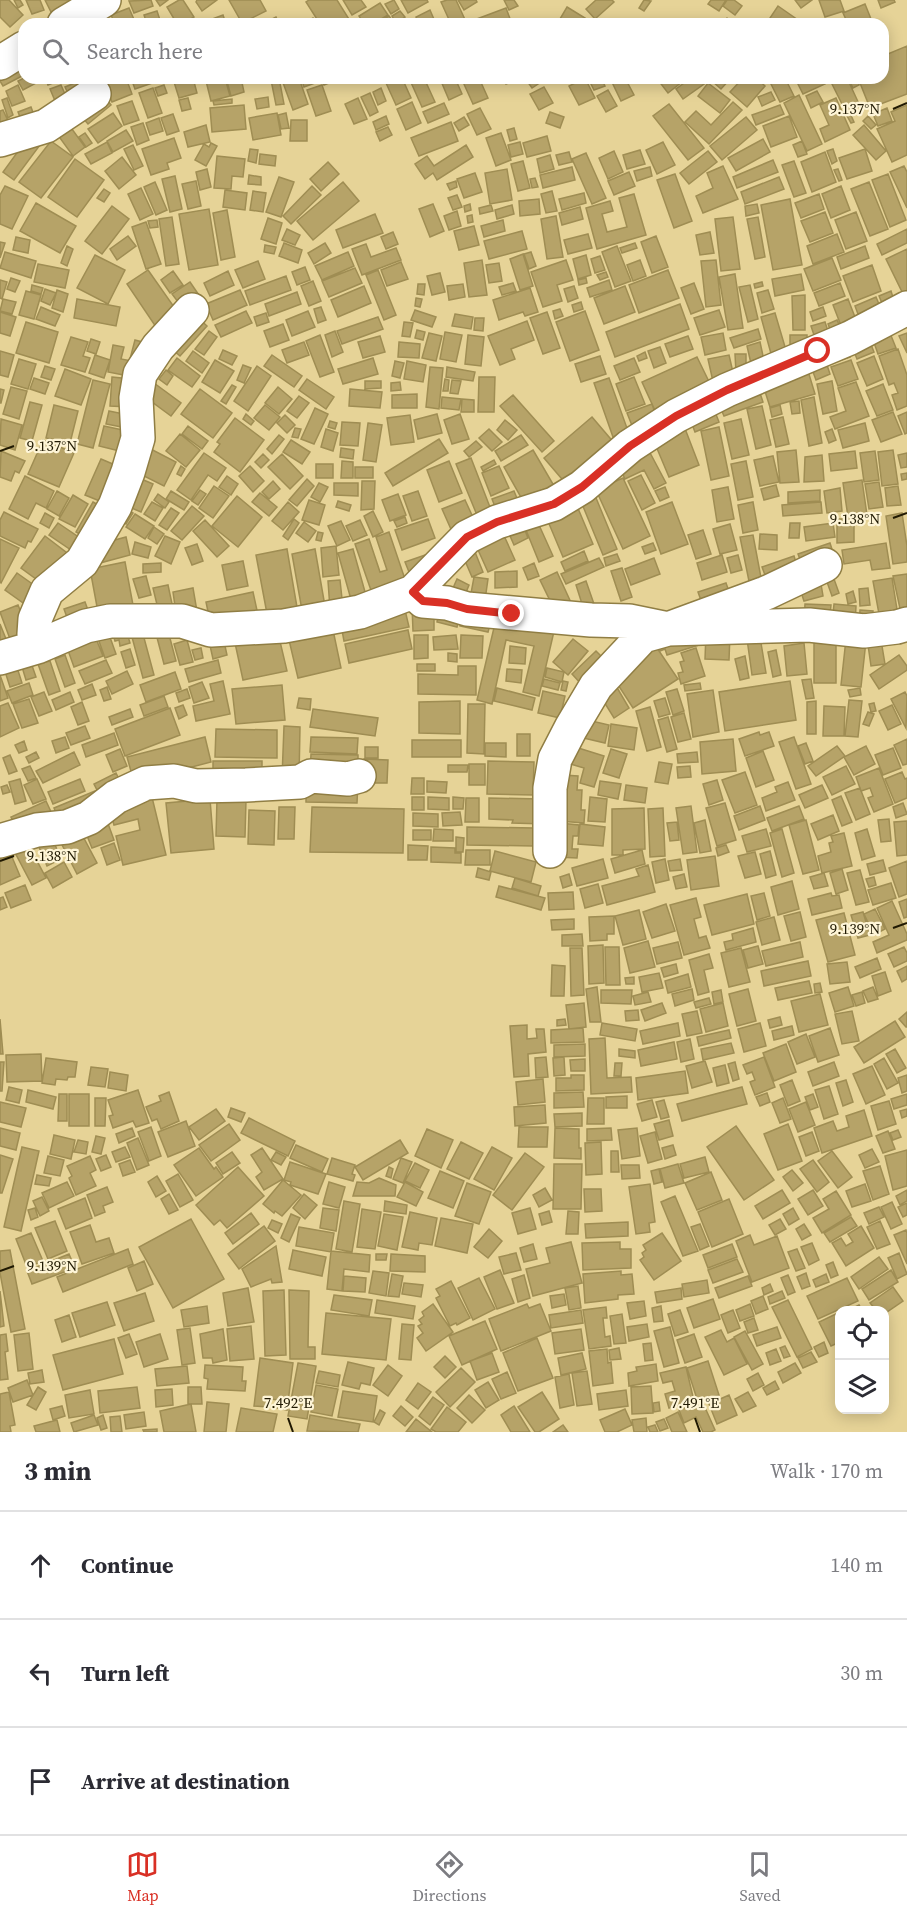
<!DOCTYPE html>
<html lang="en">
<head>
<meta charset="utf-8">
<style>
	:root { --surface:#fff; --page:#f7f7f7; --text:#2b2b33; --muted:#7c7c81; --line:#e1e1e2; --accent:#d93025 }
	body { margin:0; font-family:"Source Serif 4",serif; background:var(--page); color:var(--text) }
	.controls { position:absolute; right:18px; bottom:18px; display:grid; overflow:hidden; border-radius:12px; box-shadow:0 3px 15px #0003 }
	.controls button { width:54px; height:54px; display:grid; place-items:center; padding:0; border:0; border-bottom:2px solid var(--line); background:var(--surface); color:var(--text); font:30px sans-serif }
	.stop { position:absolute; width:18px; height:18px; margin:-14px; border:4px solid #d93025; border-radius:50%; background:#fff }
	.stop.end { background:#d93025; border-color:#fff; box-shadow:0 2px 6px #0008 }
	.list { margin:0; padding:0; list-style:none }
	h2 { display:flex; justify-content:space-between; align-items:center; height:78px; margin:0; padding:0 24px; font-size:26px }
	h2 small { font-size:20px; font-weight:400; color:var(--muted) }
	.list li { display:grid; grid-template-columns:39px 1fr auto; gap:18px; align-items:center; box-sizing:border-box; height:108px; padding:0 24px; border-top:2px solid var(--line) }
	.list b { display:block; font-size:22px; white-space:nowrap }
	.list em { font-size:20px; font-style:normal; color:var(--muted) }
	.icon { flex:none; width:33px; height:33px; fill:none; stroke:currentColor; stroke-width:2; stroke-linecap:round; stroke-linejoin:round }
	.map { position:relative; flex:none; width:907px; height:1432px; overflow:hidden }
	.search { position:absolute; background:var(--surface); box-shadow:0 3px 15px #0003; left:18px; right:18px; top:18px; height:66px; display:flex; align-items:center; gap:15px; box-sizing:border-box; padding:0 21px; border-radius:18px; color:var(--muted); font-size:22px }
	.sheet { height:402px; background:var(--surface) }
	nav { display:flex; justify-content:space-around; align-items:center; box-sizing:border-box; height:84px; border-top:2px solid var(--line); background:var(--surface); font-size:16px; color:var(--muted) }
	nav a { display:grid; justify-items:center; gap:3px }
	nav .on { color:var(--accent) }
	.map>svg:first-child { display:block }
</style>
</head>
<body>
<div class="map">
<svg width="907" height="1432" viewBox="0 0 907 1432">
	<rect width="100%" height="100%" fill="#e6d397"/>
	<path fill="#b6a368" stroke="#9f8d53" stroke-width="1.5" d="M0 0H9L23 15 10 27 0 17Z
		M14 0H20L23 5 18 8Z
		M26 0H40L44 10 32 14Z
		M45 0H74L52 14Z
		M151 0 153 6 134 13 129 1Z
		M156 0H168L160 6Z
		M179 0H183L194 17 183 24H177L167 7Z
		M197 0H217L202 11 196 2Z
		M229 0H260L266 11 242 23Z
		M309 0H337L352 24H320L306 2Z
		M343 0H361L366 7 352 15Z
		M394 0 399 9 391 14 385 4Z
		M401 0H427L428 2 408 13Z
		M447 0H456L467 24H451L441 2Z
		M458 0H476L477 2 464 10Z
		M504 0H514L518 6 509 10Z
		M596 0H612L614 2 595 19 586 9Z
		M644 0 651 1 644 11 639 8Z
		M711 0H726L719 11 708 4Z
		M727 0H734L742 6 735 15 723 6Z
		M795 0H812L801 8Z
		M819 0H840L844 11 825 17Z
		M878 0H894L895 2 881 8Z
		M380 3 388 15 373 24H364L359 16Z
		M865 4 873 24H848L843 13Z
		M778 6 798 20 796 24H766Z
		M567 7 585 18 581 24H557Z
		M129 8 136 24H115L111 15Z
		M506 8 512 24H475L474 20Z
		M430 10 436 24H419L416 17Z
		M157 11 160 20 147 24 144 15Z
		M400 11 405 17 396 23 392 16Z
		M223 15 226 24H199Z
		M389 16 394 23 378 24V23Z
		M276 17 279 24H264V23Z
		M313 18 317 24H303Z
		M727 18 735 24H723Z
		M108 19 109 24H94Z
		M907 46V94L870 108 858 78H883V56Z
		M24 53V75L3 86 0 81V66Z
		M24 78H39L40 81 23 90 18 81Z
		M45 78H59L60 80 48 85Z
		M87 78H97L101 87 71 100 65 87Z
		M126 78 132 94 112 102 103 79Z
		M131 78H164V79L135 89Z
		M188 78H193L197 93 179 98 174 82Z
		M218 78H225L230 96 211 101 206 81Z
		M226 78H241L244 92 231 96Z
		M279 78 284 104 276 105 271 80Z
		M288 78H299L308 104 293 110 282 80Z
		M301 78H314L315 83 304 87Z
		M321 78H339V79L324 85Z
		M399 78H402L411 98 396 105 386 83Z
		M409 78H424L435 102 422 107Z
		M447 78H455L462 94 449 100 441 81Z
		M472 78H479L488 98 473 104 463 82Z
		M504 78H515L516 80 506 84Z
		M531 78H547L532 88 527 81Z
		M562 78H577L564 83Z
		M585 78 595 98 579 105 569 86Z
		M588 78H601L605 86 594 90Z
		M610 78H625L634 95 621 101Z
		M661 78H687L668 93 658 80Z
		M691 78H699L704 84 683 99 676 89Z
		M712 78H731L721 89 711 80Z
		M743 78H756L765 86 747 107 730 92Z
		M768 78H785L794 96 780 102Z
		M806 78H822L825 84 803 94 797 82Z
		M833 78H847L860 106 846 112 830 80Z
		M848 78H856L859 85 853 88Z
		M708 83 730 100 720 113 698 96Z
		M18 85 25 101 12 106 6 91Z
		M61 85 69 103 58 108 50 89Z
		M164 85 167 93 158 96 155 88Z
		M322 85 331 111 316 116 307 90Z
		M544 87 553 103 539 110 530 94Z
		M153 88 162 113 148 118 139 93Z
		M381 88 386 101 378 105 373 92Z
		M608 90 617 106 606 112 597 96Z
		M817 91 823 102 811 108 806 96Z
		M101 92 111 105 88 124 77 111Z
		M771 92 775 100 762 106 758 97Z
		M370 93 378 112 370 116 361 97Z
		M799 95 822 144 807 151 784 103Z
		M268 97 269 107 257 109 255 99Z
		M7 98 13 115 8 118 2 100Z
		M188 98 191 109 182 111 179 100Z
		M358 98 367 119 354 124 345 104Z
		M836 98 850 130 825 142 820 129 829 125 820 105Z
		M232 99V103L214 105 213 101Z
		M132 101 139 120 124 125 117 106Z
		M412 102 421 123 406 130 397 109Z
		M733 102 742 110 709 144 685 122 696 111 711 125Z
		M444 103 449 114 428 123 423 112Z
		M669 104 704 148 688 160 653 116Z
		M244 105 246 129 212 132 210 108Z
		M780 105 784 114 756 125 752 115Z
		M907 105V155L892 162 877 129 895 121 891 112Z
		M31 107 37 123 24 127 18 112Z
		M480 108 491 129 477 135 467 114Z
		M887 108 892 121 878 126 873 114Z
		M3 110 9 123 0 127V111Z
		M550 112 564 117 560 128 546 123Z
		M113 113 122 126 98 143 88 129Z
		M277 113 281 135 253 140 249 118Z
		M286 113 289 128 281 129 278 115Z
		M850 113 854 122 851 123 846 114Z
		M173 114 179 131 167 135 161 118Z
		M386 116 389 124 376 130 373 122Z
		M789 116 797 137 771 147 763 126Z
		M868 116 876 125 871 129 863 121Z
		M464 117 469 125 459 131 454 123Z
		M746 117 757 130 722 160 710 146Z
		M64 118 85 147 73 156 52 127Z
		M159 118 163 131 150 135 146 123Z
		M291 120H307V141H290Z
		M451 122 458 141 419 156 411 138Z
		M143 123 149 140 137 145 131 127Z
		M206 125 210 142 188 147 184 132Z
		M864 125 886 151 876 160 853 135Z
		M388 127 392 135 380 141 376 132Z
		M514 128 517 139 510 141 507 130Z
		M126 130 133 141 113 152 107 141Z
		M32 132 43 141 14 180 3 172Z
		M85 133 92 143 86 147 79 137Z
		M501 133 511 160 496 166 486 138Z
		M547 136 551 151 527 157 523 143Z
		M174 138 181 158 167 163 169 169 151 175 142 149Z
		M763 139 770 152 736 171 728 158Z
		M51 141 73 157 41 198 19 182Z
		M802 141 807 154 798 157 793 145Z
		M107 142 112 153 91 164 85 154Z
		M520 142 523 154 511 157 508 145Z
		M663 142 675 165 657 174 646 150Z
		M211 143 217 146 206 166 195 160 204 144 209 147Z
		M133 145 143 166 134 170 124 149Z
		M466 145 473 157 437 180 433 173 425 179 415 164 427 156 434 166Z
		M250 149 258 150 256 163 248 161Z
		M833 149 837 161 832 164 827 151Z
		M865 149 872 171 847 179 839 158Z
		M640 150 645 164 627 169 623 155Z
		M614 151 623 172 608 179 599 158Z
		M708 151 717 162 689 184 680 173Z
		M569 152 572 162 559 165 556 155Z
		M825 152 836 182 812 192 801 162Z
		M586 153 606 198 592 204 572 159Z
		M260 154 276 156 275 166 259 164Z
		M550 155 554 169 540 173 537 159Z
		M217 156 245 159 243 177 232 176 231 189 214 188Z
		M122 157 136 175 119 189 105 171Z
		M75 159 104 180 77 217 48 197Z
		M773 160 778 172 737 188 733 177Z
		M523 161 530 188 518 191 511 164Z
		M794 161 806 193 794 197 782 165Z
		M328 162 339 174 321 191 310 179Z
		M723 166 738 199 703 213 696 196 713 188 707 173Z
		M904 166 907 172V208L890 172Z
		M572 167 575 180 543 188 540 175Z
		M650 167 652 176 637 181 634 171Z
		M207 169 211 187 200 190 196 172Z
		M507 169 512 200 490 204 485 173Z
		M838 169 842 180 839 181 834 170Z
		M629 172 635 186 614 195 608 181Z
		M475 173 482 192 464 198 457 179Z
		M675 174 692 221 674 228 657 180Z
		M888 174 906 220 890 227 872 180Z
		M249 175 261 177V185L248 184Z
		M175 176 182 209 170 212 162 179Z
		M279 177 294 182 281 217 266 212Z
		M779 177 784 189 745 204 741 192Z
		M535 178 538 187 532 188 530 179Z
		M196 181 201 206 188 209 182 184Z
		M456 181 457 187 450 190 447 184Z
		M155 182 167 210 156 215 144 187Z
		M343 182 359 201 313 240 297 221Z
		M869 182 888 229 870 236 851 189Z
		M5 186 28 196 12 229 0 224V195Z
		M312 186 321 195 291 224 283 216Z
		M841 186 850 210 831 218 822 194Z
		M141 188 153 214 140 220 128 194Z
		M104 189 110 193 104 202 97 198Z
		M225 190 247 193 245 210 223 207Z
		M253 191 266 193 263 212 250 210Z
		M552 191 557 211 546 213 541 194Z
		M584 193 586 203 562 210 559 199Z
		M634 194 646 235 597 249 586 208 610 201 613 211 602 214 607 232 627 227 619 198Z
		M819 194 824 209 801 218 795 203Z
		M457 195 462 207 453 210 448 198Z
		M539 199 540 214 520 216 519 201Z
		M790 199 802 265 773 270 761 205Z
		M36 203 76 226 60 253 20 231Z
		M433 204 444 231 430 237 419 209Z
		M470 204 471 210 465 212 464 206Z
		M757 204 759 213 746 216 745 206Z
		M491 205 493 211 480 214 479 208Z
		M512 205 514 214 497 219 495 210Z
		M112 206 129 219 102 254 85 241Z
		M580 207 583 219 562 225 559 213Z
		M209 209 218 265 189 270 179 214Z
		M227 210 235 257 221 260 213 213Z
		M457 211 461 226 449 230 444 216Z
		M825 212 833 233 810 242 801 221Z
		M856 212 867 241 846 249 835 220Z
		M375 214 383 233 343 248 336 230Z
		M472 215 473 222 468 223 467 216Z
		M556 216 563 257 547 259 541 219Z
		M172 217 179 264 166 266 159 219Z
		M733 217 740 269 721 271 715 219Z
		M758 217 765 257 755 259 747 219Z
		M268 218 282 223 276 244 261 239Z
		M157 220 158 227 150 228 148 221Z
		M503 220 505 231 484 237 481 226Z
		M146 222 161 264 146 269 132 227Z
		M474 226 479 245 459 250 454 231Z
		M287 229 300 235 295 245 282 240Z
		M907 229V243L882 255 877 244Z
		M522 231 527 249 489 259 484 241Z
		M393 232 398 244 386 249 381 237Z
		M710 232 714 253 700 255 696 235Z
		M588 234 592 248 568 254 564 240Z
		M837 234 844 252 813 264 807 246Z
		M128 236 136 246 117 260 110 249Z
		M656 236 668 267 652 273 641 242Z
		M16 237 30 240 28 253 13 250Z
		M0 242 5 243 0 258Z
		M284 243 302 250 298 263 279 256Z
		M325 243 331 253 314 264 308 253Z
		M635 243 637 248 622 253 620 248Z
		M366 244 371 257 396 248 401 260 362 275 352 249Z
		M265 245 276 247 274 254 264 252Z
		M67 246 73 249 67 266 61 263Z
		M617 246 631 281 615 287 602 252Z
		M865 246 869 258 841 269 837 257Z
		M907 249V299L906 300 886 259Z
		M5 252 36 261 31 278 0 268Z
		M348 252 354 266 322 280 315 266Z
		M531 252 536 266 529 269 524 254Z
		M523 254 533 286 520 290 510 259Z
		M95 255 125 270 108 304 77 288Z
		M586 255 591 275 578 279 573 259Z
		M600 256 605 270 595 273 591 259Z
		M832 258 841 280 813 291 804 269Z
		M482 260 487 295 469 297 464 263Z
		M566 260 573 280 557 285 562 301 543 307 531 272Z
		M640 260 646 276 633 281 627 265Z
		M716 260 721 305 706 307 701 261Z
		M258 261 265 279 243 288 235 270Z
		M401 262 408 279 387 286 381 270Z
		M499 263 502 281 489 283 486 265Z
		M38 264 69 270 65 288 34 282Z
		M872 265 881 291 853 302 843 276Z
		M305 267 310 280 297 285 292 272Z
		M355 268 362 283 329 297 322 281Z
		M148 270 179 314 158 330 127 284Z
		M378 270 396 315 384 320 366 275Z
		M668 270 679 298 639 313 629 285Z
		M173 271 183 285 170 293 161 280Z
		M228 271 234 285 210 296 204 283Z
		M606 272 608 277 600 280 597 275Z
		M440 273 445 292 432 295 427 276Z
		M735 274 743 328 728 330 719 277Z
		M801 274 804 290 775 296 772 279Z
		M286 276 291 290 250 305 245 291Z
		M11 278 20 281 15 292 7 289Z
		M586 278 587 283 579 285 578 280Z
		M0 280 7 282 2 299 0 298Z
		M609 280 612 290 590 297 587 288Z
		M313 281 321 301 309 306 301 286Z
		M190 282 201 298 184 310 172 294Z
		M762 282 763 286 755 288 754 284Z
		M513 283 516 291 502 295 499 287Z
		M694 283 704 309 691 314 681 288Z
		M840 283 845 296 819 306 814 293Z
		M418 284H425L424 295 417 294Z
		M463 284 465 297 449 300 447 286Z
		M32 285 43 288 41 294 31 291Z
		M750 285 758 319 748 322 739 287Z
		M364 286 371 303 338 317 331 300Z
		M574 286 578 298 568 302 564 289Z
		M625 286 635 312 604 324 594 298Z
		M530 288 538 312 525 316 523 312 499 320 493 300Z
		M45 289 56 293 50 305 41 301Z
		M57 290 68 294 63 312 52 308Z
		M240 290 247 305 213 320 206 304Z
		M768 290 774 309 762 313 757 293Z
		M26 291 41 295 34 319 19 315Z
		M891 291 895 304 884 308 879 296Z
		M297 292 301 304 269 316 265 304Z
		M805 295V330H793L792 296Z
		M876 297 884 316 862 325 855 306Z
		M416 298 422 299 420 307 415 306Z
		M3 299 16 302 12 314 0 311Z
		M77 299 120 307 116 326 74 318Z
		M848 299 860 330 845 336 833 305Z
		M581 302 583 309 574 312 572 305Z
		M680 304 689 329 615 357 606 332Z
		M41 307 60 315 55 326 36 319Z
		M321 307 326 320 318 323 314 309Z
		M823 307 826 316 813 321 810 312Z
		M560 309 563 316 555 319 553 311Z
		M415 310 436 317 432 327 411 320Z
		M719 310 725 327 700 335 694 318Z
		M246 311 252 323 221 337 215 325Z
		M308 311 315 327 292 336 286 320Z
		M585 311 599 350 570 361 556 322Z
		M0 312 16 317 10 336 0 333Z
		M547 312 560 348 543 354 530 318Z
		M193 313 207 326 180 356 166 344Z
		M266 313 269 322 257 326 254 317Z
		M775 313 788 357 773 361 761 317Z
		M455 314 473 317 471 329 452 326Z
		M378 317 383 329 342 344 337 331Z
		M475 318H484L483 331 474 330Z
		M837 320 844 336 834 340 828 324Z
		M527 321 534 340 511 349 515 359 500 365 488 336Z
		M26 322 58 332 49 363 16 353Z
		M404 322 413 323 410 337 402 336Z
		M825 322 831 340 817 344 811 326Z
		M283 324 289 340 270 347 264 331Z
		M888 328 896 348 878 354 871 334Z
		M758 329 761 339 734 348 730 338Z
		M417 330 425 332 423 340 415 338Z
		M209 331 217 337 204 355 195 349Z
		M335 331 343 352 332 357 325 335Z
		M445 332 462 335 456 362 440 359Z
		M429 333 442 336 436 361 422 358Z
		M723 333 726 350 705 355 701 337Z
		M907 333V353L899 336Z
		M320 335 334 372 320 377 306 341Z
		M468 335 484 337 481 366 465 364Z
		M790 335H807V347L790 348Z
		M380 336 385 352 363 358 358 342Z
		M688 336 693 349 670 357 665 344Z
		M71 337 88 342 83 356 90 358 85 372 61 365Z
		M868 337 874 352 857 359 851 344Z
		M91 339 100 342 96 354 87 351Z
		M135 340 146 343 130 359Z
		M304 342 309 355 287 363 282 350Z
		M399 342 420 344 419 358 398 357Z
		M760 342 765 365 752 368 747 346Z
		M113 345 124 347 121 359 137 362 134 377 108 372Z
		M660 347 666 363 654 368 648 351Z
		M846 348 850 357 827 365 830 374 816 380 809 361Z
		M898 349 907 375V406L897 410 892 395 898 393 894 383 889 385 879 356Z
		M223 350 237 356 232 365 219 359Z
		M0 351 14 355 8 377 0 375Z
		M193 351 209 363 202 373 186 361Z
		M645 352 647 358 639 361 637 356Z
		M735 354H746V373H736Z
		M95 355 110 360 104 378 89 373Z
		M272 355 302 376 294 387 264 366Z
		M729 355 735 381 714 386 708 359Z
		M600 356 606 374 581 382 575 364Z
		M874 356 883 379 867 386 857 363Z
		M697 357 714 392 658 417 642 382Z
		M177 358 200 376 192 387 168 370Z
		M373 358 378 374 343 384 338 369Z
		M634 358 640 372 620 380 614 366Z
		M19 359 36 364 28 389 11 384Z
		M215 360 234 371 220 393 202 382Z
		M851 360 858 379 838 386 831 367Z
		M395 361 404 363 400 378 392 376Z
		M407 361 426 365 423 382 404 379Z
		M243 365 251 368 244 383 237 380Z
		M45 366 55 369 51 380 41 377Z
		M257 366 271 376 248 411 234 401Z
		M430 367 443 368 439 409 426 407Z
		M447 367 475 372 473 381 446 377Z
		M65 369 91 379 81 405 55 396Z
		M166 370 173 376 167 385 159 379Z
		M808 371 815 394 770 407 763 385Z
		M112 377 131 379 129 407 110 406Z
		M479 377H495L494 412H478Z
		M634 377 645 404 626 411 616 384Z
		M34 378 49 383 45 394 30 389Z
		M609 378 628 431 613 437 594 383Z
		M307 379 334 397 326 409 299 390Z
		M445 379 449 380 448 391H443Z
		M93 380 110 384 93 448 77 444Z
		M452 380 461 381 458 394 450 393Z
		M365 381H381V388L365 389Z
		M832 381 837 411 823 414 817 384Z
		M400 382 401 390 391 391V383Z
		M856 382 869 416 835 429 830 417 846 411 838 388Z
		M154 383 181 403 171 416 144 396Z
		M883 384 893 410 877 416 866 391Z
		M232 385 236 387 226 404 221 401Z
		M11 387 27 391 19 419 3 414Z
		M278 387 292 399 279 414 265 403Z
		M758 387 763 402 724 416 718 402Z
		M0 389 4 390 1 403H0Z
		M200 389 232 413 213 438 181 414Z
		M350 389 382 392 380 408 349 406Z
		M417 394V408H392V395Z
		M513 395 554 441 542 452 500 406Z
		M299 396 309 403 297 418 287 411Z
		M442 397 461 399 459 410 441 408Z
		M814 397 822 443 809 446 801 400Z
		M462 399 474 400V412H461Z
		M799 401 800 413 792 414 790 402Z
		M30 402 42 405 32 441 20 438Z
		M652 404 657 419 633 428 627 413Z
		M712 404 719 422 695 432 688 414Z
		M54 405 78 411 70 443 46 438Z
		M265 405 280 417 269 430 254 418Z
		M780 405 782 414 772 417 770 408Z
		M762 406 771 445 756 449 747 409Z
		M315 408 328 414 314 444 301 439Z
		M109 411 134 416 132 429 106 424Z
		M893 412 902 434 881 442 872 420Z
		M907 412V433L905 434 898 416Z
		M246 414 254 421 251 425 243 419Z
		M437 414 442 433 418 439 414 420Z
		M460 414 469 439 452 444 444 420Z
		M285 415 295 425 287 433 277 423Z
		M410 415 414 442 391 445 387 418Z
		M592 417 615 444 567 485 544 458Z
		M783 417 789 444 776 447 770 420Z
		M235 418 264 440 240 472 214 452 220 444 217 442Z
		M1 419 22 425 15 450 0 445Z
		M741 419 749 455 732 459 724 423Z
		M505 420 517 430 508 440 497 430Z
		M330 421 337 423 335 429 328 427Z
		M342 422 360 423 358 446 340 445Z
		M368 423 382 425 376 462 363 460Z
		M865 423 869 441 843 448 838 430Z
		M104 426 137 433 132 454 99 446Z
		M188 426 208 441 202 449 182 434Z
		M684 426 699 465 669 477 653 439Z
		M719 427 729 476 711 480 701 431Z
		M295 428 301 429 298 438 292 437Z
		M326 429 338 433 333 451 321 447Z
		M489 429 502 442 492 451 479 438Z
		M832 429 836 440 829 443 825 432Z
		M180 434 200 450 186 467 166 451Z
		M279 435 284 439 272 454 267 449Z
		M521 435 528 445 501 461 495 451Z
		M439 439 448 453 393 486 385 473Z
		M43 440 74 453 59 487 28 474Z
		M291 440 310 452 302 464 283 452Z
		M476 441 482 447 469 457 464 451Z
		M143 445 176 462 164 486 130 469Z
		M341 448 354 450 353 459 340 457Z
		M648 449 666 483 654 489 644 470 625 479 618 464Z
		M533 450 557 491 527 508 504 467Z
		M796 450 799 482 780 483 777 452Z
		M893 450 898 484 882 486 878 452Z
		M1 451 25 461 19 473 15 471 11 481 0 477Z
		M855 451 857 468 831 471 829 454Z
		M875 451 879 480 864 482 860 453Z
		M204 453 226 468 217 481 208 475 191 500 177 490Z
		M907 453V467L901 468 898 455Z
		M263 454 269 460 261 468 255 462Z
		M282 454 303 476 290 489 268 467Z
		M822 455 824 481 804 482 805 457Z
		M773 456 779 482 760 486 754 460Z
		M471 458 493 515 479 520 456 464Z
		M101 459 127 470 112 506 85 495Z
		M494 460 496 464 483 471 481 467Z
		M342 461 353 462V478H341Z
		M449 461 462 493 439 502 427 470Z
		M746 461 753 497 738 500 731 464Z
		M316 464H333V478H316Z
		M181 466 185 469 181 476 177 474Z
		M250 466 264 481 253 492 239 476Z
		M499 466 509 488 491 496 482 473Z
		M355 467H373V478H355Z
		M907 473V479L902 480 901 474Z
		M641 475 655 503 642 510 628 481Z
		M25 476 54 491 46 508 36 503 28 519 9 509Z
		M134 476 153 484 141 512 122 504Z
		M227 476 238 484 231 495 219 487Z
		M623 478 650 536 623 549 596 490Z
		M307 479 314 486 297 506 289 500Z
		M862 480 867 515 848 517 843 483Z
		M273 481 280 489 269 499 262 492Z
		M362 481H375L374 509 361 510Z
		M879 482 883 507 869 509 865 484Z
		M319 483 328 487 320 502 311 497Z
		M334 483H358V496L334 495Z
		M776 485 779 496 764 500 761 489Z
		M214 486 229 496 213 518 199 508Z
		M898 486 901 505 887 506 885 488Z
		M665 487 669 497 660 501 655 491Z
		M728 487 734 519 717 522 712 490Z
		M840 488 842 511 827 513 824 491Z
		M200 490 206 494 198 505 192 501Z
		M820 490V501L788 503V492Z
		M57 491 69 498 59 516 47 509Z
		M171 491 189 502 184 510 166 499Z
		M418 491 427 516 412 521 403 496Z
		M514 491 521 508 499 517 492 499Z
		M260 493 277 507 269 516 252 502Z
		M594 493 617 549 603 555 580 499Z
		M158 494 169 502 165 508 154 500Z
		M398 494 406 515 390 521 382 500Z
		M73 495 88 504 75 527 59 519Z
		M237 496 262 517 238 547 212 526Z
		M309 500 325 505 319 525 302 520Z
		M465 500 477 526 454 536 442 509Z
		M338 501 351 505 349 511 336 507Z
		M93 502 109 511 92 541 76 532Z
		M152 502 163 508 155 521 144 514Z
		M288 502 299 512 283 530 272 521Z
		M672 502 688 544 661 554 646 512Z
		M753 502 758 530 743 533 738 505Z
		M821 502 822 513 783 516 782 505Z
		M122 506 133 513 126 524 115 517Z
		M192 506 204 516 182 540 171 531Z
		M577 506 593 544 563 557 547 519Z
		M171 508 179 513 167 530 159 525Z
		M373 511 383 532 373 537 364 516Z
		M4 512 38 529 31 542 28 541 25 548 0 536V520Z
		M45 513 54 518 49 528 40 523Z
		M902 513 907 546V562L893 564 886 516Z
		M135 514 154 526 145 539 126 527Z
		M405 517 407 523 397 527 394 521Z
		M294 519 299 523 288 540 283 536Z
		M428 519 435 538 402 550 395 530Z
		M837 519H854V542L837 543Z
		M205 520 229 546 217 557 193 531Z
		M360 520 367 535 353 541 346 526Z
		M341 521 350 540 337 546 328 526Z
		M304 522 316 531 308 542 296 533Z
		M58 523 80 538 71 550 49 535Z
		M522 523 528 538 514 545 507 529Z
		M790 523H800L799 538H789Z
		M833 523 835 537 806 541 804 527Z
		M730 524 737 550 720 554 713 529Z
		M539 525 553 556 539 562 526 530Z
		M154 527 164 534 157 544 148 538Z
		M501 529 515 560 488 572 474 541Z
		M703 530 711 554 696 559 688 535Z
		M318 532 323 533 321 541 316 540Z
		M389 532 408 588 374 599 355 544 369 539 380 572 387 570 376 537Z
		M760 534 777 535V550L759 549Z
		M753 535 762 583 750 586 740 537Z
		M45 536 71 556 47 587 21 568Z
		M165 536 180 542 171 564 155 556Z
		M126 537 130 555 100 563 96 545Z
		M0 539 19 548 1 583 0 582Z
		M135 542 151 547 148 558 132 554Z
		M471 542 483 572 472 577 459 547Z
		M653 543 656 550 645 554 642 547Z
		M830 543 835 559 804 570 798 554Z
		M886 543 890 568 872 570 870 560 844 564 842 550Z
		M197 544 203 561 192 565 185 548Z
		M336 546 339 575 323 577 321 548Z
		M287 549 298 613 268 619 256 555Z
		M315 549 326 612 303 616 292 554Z
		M353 549 367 599 352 603 338 553Z
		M584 551 588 561 565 571 561 562Z
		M428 554 411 577 405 562Z
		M617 554 620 561 606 566 604 558Z
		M722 555 727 572 702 580 697 563Z
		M738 555 742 570 731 573 727 558Z
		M794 556 799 572 768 583 762 567Z
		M599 558 604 567 566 584 561 574Z
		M654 558 660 574 631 585 625 569Z
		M243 561 248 586 227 590 222 565Z
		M125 562 133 605 98 612 90 569Z
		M161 563V572L143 573V564Z
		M534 563 539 576 528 580 523 568Z
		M622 568 632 597 621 601 611 571Z
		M517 571V587L495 588V572Z
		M557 572 573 607 557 615 540 580Z
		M17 573 45 593 33 610 5 590Z
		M907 574V616L902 618 893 576Z
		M146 576 151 595 139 598 133 579Z
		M474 577 488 579 484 607 469 604Z
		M892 578 899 622 881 625 873 581Z
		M457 579 469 585 462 602 449 597Z
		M834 579 839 593 832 596 827 582Z
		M340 580 343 608 330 609 328 581Z
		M586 581 594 604 583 607 576 585Z
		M726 583 732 600 704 609 698 592Z
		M821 584 823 596 804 601 800 589Z
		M168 585 174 613 160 617 153 588Z
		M193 588 198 617 177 620 173 592Z
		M868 588 870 605 860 606 859 589Z
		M853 591 856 602 848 604 846 594Z
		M253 592 258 615 211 626 206 602Z
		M85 602 91 618 70 626 64 609Z
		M805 604 831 605 829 624 804 623Z
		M834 604 856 606 855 626 832 624Z
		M18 605 32 639 13 647 0 612Z
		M434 605V630L413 631 412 606Z
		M440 607 461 611 457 627 437 622Z
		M405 610 409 627 344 641 341 625Z
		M860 610 873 611 872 626 859 625Z
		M464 611 492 617 488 632 460 626Z
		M497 615 555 627 539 696 523 692 534 646 506 640 492 704 477 700Z
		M124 623 130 643 120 646 119 640 115 641 111 627Z
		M140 623 154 675 143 678 129 626Z
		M0 624 6 639 0 642Z
		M106 626 116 654 105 658 95 630Z
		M167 627 176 661 164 664 155 630Z
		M333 630 341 668 298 678 289 640Z
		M408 630 412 649 349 663 345 644Z
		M93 631 103 656 74 667 65 642Z
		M278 633 287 671 243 680 235 643Z
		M706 633 730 634 729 660 705 659Z
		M414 635H428V658L414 659Z
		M456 635 458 649 434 650 433 637Z
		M461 635 483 636 482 658H460Z
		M836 636V683H814V637Z
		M223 637 227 655 213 659 209 641Z
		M760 637 766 673 752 675 747 639Z
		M573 639 588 651 568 675 553 662Z
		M846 639 866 641 861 687 841 685Z
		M187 640 193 662 180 665 174 644Z
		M657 642 699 645 667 655 665 649 660 651Z
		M804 643 807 674 787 676 784 646Z
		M893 644 882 646 885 664 871 666 868 645Z
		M655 645 678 679 633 708 611 674Z
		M510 646 526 648 525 664 509 663Z
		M201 648 203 658 195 660 192 650Z
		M696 648 705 676 681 684 678 673 683 672 680 662 684 661 681 653Z
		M130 649 135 665 126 668 121 652Z
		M776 650 781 675 773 677 768 652Z
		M596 651 606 661 582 685 572 674Z
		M448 653 457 654V662L448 661Z
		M28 654 36 677 26 680 19 657Z
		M65 655 75 683 65 687 55 659Z
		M899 655 907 666V670L879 689 870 675Z
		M745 656 749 678 740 680 735 659Z
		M14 658 22 683 10 687 2 662Z
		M106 660 112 673 85 684 79 671Z
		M218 660 221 673 189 682 185 669Z
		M50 661 60 691 49 695 38 664Z
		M417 664H435V671H417Z
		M458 666H476V695L418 694V674L458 675Z
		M547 668 564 672 562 682 545 677Z
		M507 669 522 670 521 683 506 681Z
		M127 671 133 684 112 694 106 681Z
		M175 672 181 689 146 702 140 685Z
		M0 675 8 698 0 701Z
		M544 679 560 683 558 690 542 686Z
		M612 679 629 708 614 718 596 689Z
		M811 679 814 698 806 699 802 680Z
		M223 681 230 714 196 721 193 706 214 701 210 684Z
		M563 681 568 682 566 691 561 690Z
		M790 681 796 720 725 731 719 692Z
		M202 682 209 698 194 703 189 687Z
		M29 683 33 695 12 703 7 691Z
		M700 683 701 689 685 691 684 685Z
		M92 684 96 695 82 700 78 690Z
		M282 685 285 720 236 724 232 689Z
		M107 687 111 699 104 701 100 690Z
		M497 688 535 698 532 710 494 701Z
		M860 688 861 695 850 697 848 690Z
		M187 689 190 698 179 702 176 693Z
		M677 689 684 711 673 715 666 692Z
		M713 690 719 732 693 737 687 694Z
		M543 691 565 696 560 718 538 713Z
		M44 692 52 711 39 716 31 697Z
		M70 692 74 702 56 710 52 700Z
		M905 692 907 696 906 728 891 699Z
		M164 696 168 707 144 716 140 705Z
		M299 698 311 699 310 710 297 708Z
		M665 698 670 714 659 717 654 701Z
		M29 699 38 723 22 728 13 704Z
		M849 700 862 701 858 737 845 736Z
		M460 701V734L419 733V702Z
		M816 701V734H807V702Z
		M82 702 89 721 78 725 71 707Z
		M8 703 19 728 0 737V706Z
		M874 703 876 711 871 712 869 704Z
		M468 704H485L484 754 467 753Z
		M183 705 187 715 179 719 175 708Z
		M892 705 901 724 888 730 879 711Z
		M824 706 845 707 844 736H823Z
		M650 707 661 747 647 751 636 711Z
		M170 708 180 735 125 756 115 729Z
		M130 709 133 717 112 725 109 717Z
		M313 709 378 718 375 736 310 727Z
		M868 712 874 714 869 726 863 724Z
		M684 713 691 739 678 742 671 717Z
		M668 717 677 749 667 752 658 720Z
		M583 719 609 725 605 743 579 737Z
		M611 724 637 728 634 750 608 746Z
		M85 726 90 738 71 745 66 733Z
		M284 726 300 727 299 779 282 778Z
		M216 729 277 730V758L215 757Z
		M759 732 760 735 769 732 774 746 745 756 739 739Z
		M114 733 118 745 86 757 82 745Z
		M517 734H530V756H517Z
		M65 737 69 748 56 753 52 741Z
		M205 737 211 762 134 782 127 757Z
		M311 737 358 738 357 754 310 752Z
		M794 737 811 784 796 789 779 742Z
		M733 739 736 771 702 774 700 742Z
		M907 739V764L903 765 894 745Z
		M412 740H461V757H412Z
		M24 741 27 750 19 753 15 745Z
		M485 743H506V757L485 756Z
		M806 743 813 761 805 764 798 746Z
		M572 746 604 756 594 787 580 783 584 768 567 763Z
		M837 746 845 756 816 776 808 766Z
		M866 746 875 764 854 775 844 757Z
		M365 747H378V758H365Z
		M893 748 901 768 883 775 875 755Z
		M120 749 127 766 113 772 106 755Z
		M611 749 627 754 619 778 603 773Z
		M763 751 774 780 756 787 746 758Z
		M36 752 39 758 29 763 26 757Z
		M74 752 80 765 43 783 36 771Z
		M697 752 698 762 678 763 677 754Z
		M311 754 358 755V774L310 773Z
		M10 755 17 771 9 774 3 758Z
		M364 759 388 760 387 783H364Z
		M213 761H262V780H213Z
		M488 761 534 762 533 795 487 794Z
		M659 762 672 764 668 784 655 782Z
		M469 764H485V785H469Z
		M448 765H468L467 772H448Z
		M30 766 36 778 28 781 22 769Z
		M690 766 691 777 678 778 677 767Z
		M846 766 855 784 832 795 823 777Z
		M879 768 893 804 874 812 868 798 873 796 870 788 861 791 856 777Z
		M745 772 757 805 735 813 722 780Z
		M902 772 905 779 907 778V798L895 803 885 779Z
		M116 773 124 789 102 800 94 784Z
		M563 775 578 776 577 790H582L581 810H585L584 823 559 821Z
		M412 778H424V794H411Z
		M20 779 26 801 15 804 9 782Z
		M37 779 46 799 33 804 24 785Z
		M80 779 85 791 53 804 48 792Z
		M717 780 723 800 709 805 703 784Z
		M306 781 358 782 357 803 306 802Z
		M427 781 447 782 446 793 427 792Z
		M600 781 621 784 618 799 598 795Z
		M788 782 795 800 766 811 762 798 777 792 775 787Z
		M7 785 10 792 3 794 1 787Z
		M626 785 647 788 645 803 624 800Z
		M822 785 828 798 805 808 799 795Z
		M860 788 870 814 856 820 845 793Z
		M150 789 166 855 123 865 116 836 140 830 138 819 114 825 109 806Z
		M95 791 101 806 60 823 54 808Z
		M841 796 852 822 842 826 832 800Z
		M412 797H424V810H412Z
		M428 797 449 798V810L428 809Z
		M453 797 464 798 463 809H453Z
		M590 797 607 799 605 822 588 821Z
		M466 798H479V822H465Z
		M489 798 540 799 545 824 512 823 513 820 489 819Z
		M210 799 214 849 171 853 166 803Z
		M217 799 246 800 245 837 216 836Z
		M46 801 53 816 18 831 11 817Z
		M725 803 736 840 717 846 706 808Z
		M903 803 907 814 896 818 893 807Z
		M691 806 697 852 683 854 676 808Z
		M760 806 765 820 739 830 734 816Z
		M799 806 804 819 772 831 767 818Z
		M279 807H295L294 839H278Z
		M312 807 404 809 403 853 310 852Z
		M644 808 645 849 623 850V855H612V809Z
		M663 808 665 856 650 857 648 809Z
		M249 810 275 811 274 845 248 844Z
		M460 812 462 825 443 826 442 813Z
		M413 813 438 814V827L413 826Z
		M833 815 839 831 818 840 811 824Z
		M106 818 114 840 92 848 83 826Z
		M889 819 891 841 881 842 878 820Z
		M705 820 711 851 700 853 694 823Z
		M806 820 819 870 803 874 789 825Z
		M907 821V855L897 856 894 822Z
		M677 822 679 840 670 841 667 823Z
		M559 823 579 825 578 836H573L572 849H578L577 858 557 857Z
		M580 824 605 827 603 846 578 844Z
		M78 827 97 863 77 874 58 837Z
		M467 827 534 828 533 846 467 845Z
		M434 829 453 830V841H433Z
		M766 829 771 846 747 852 742 836Z
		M782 829 794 873 782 877 770 833Z
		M867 829 875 856 862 860 855 833Z
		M413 830H431V840H413Z
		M50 833 61 859 47 866 36 840Z
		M844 833 852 866 822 873 818 856 831 852 829 843 833 842 831 836Z
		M456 837 464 838 463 852H456Z
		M25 838 46 878 32 885 11 845Z
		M114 843 120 860 107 865 101 848Z
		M7 845 20 876 0 885V849Z
		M408 845 428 846 427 860H408Z
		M726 845 729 852 718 856 716 848Z
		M431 847 455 848V853H461V863L431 862Z
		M466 850H490V865H465Z
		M642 850 645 864 615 873 611 859Z
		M495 851 536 862 531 882 490 871Z
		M770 851 776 875 766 878 760 854Z
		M755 852 761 874 745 878 738 856Z
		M715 856 719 886 691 890 687 860Z
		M603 859 608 878 577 886 572 868Z
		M665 859 669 880 656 883 652 862Z
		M680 859 682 870 670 871 668 861Z
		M883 860 886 871 870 875 867 864Z
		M907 861V894L899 897 889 868Z
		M64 862 72 877 53 888 45 873Z
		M648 865 655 892 607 905 602 886 639 876 636 869Z
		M478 868 491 872 489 880 476 877Z
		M842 869 848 890 836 894 830 873Z
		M860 870 869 902 856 905 847 873Z
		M824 873 828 886 814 889 810 877Z
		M569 874 572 885 563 888 560 877Z
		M684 874 687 887 676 889 673 877Z
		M874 877 876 885 869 887 866 879Z
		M515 878 541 886 538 896 512 888Z
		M792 881 799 909 778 915 771 887Z
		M891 883 896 898 873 905 868 890Z
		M598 884 603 903 585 908 580 889Z
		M25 885 31 900 11 908 5 893Z
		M499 886 545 898 541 910 496 897Z
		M573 892 574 909 549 910 548 893Z
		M764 893 770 916 757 920 751 896Z
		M831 893 832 896 839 895 842 908 812 915 808 899Z
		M747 894 754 924 712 935 704 905Z
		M3 897 7 907 0 910V898Z
		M696 898 701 917 694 919 699 938 706 936 710 948 684 955 670 905Z
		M907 899V917L904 918 899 902Z
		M892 901 907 934V940L877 953 873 942 889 935 877 908Z
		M666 904 675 931 652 938 643 912Z
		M875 909 885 929 874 935 864 914Z
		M639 910 646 939 623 945 615 916Z
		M800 912 806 937 791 941 784 916Z
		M863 912 870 935 858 938 851 915Z
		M844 913 855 955 828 962 816 920Z
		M614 916V934H607V940L590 941 589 917Z
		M774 917 780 940 762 945 756 922Z
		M574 919V929L552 930 551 920Z
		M753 928 756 942 726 950 724 942 733 940 732 934Z
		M582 934 583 946H562V935Z
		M648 941 655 967 630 973 624 948Z
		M678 942 682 958 657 964 653 948Z
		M800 942 803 957 766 966 762 951Z
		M603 945 604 983 589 984 588 946Z
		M758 946 763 964 748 968 743 950Z
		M605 947H619L620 985H606Z
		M904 947 907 953V961L894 967 888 954Z
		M570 948H582L584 995 571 996Z
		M741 948 750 982 729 987 721 953Z
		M709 954 713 968 704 970 709 992 698 995 689 960Z
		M877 958 881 969 860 978 855 967Z
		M808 961 811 976 764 986 761 971Z
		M847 962 850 982 830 984 827 964Z
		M676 964 678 973 664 977 661 968Z
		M552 965 565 966 564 996H551Z
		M907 966V979L902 982 897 971Z
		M885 972 891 991 878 996 872 976Z
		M659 973 663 988 642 992 639 977Z
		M688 974 691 987 668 993 665 981Z
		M634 977V984H626L625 978Z
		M809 981 812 993 778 1000 775 988Z
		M820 983 822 992 815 993 814 984Z
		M597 987 601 1022H590L586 989Z
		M848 987 854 1006 835 1012 829 993Z
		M873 987 878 999 868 1002 863 991Z
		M692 989 694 1000 675 1006 672 994Z
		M748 989 756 1021 737 1026 729 994Z
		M601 990H632L631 1004 601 1003Z
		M721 990 723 1002 714 1004 712 992Z
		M648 992 651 1002 635 1005 633 996Z
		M862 992 865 1003 856 1006 852 995Z
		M820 994 828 1025 799 1032 791 1001Z
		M709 998 711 1004 696 1008 694 1002Z
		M584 1003 586 1027 569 1029 566 1005Z
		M662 1003 666 1013 645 1021 641 1010Z
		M723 1003 728 1026 706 1032 700 1009Z
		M638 1010 639 1020 626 1021 625 1011Z
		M697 1011 702 1033 687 1036 682 1014Z
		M852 1011 859 1041 842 1044 835 1014Z
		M907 1012V1027H906L899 1019Z
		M780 1017 782 1025 770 1028 768 1020Z
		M0 1019 3 1054H0Z
		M565 1019 566 1025 557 1026V1020Z
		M895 1021 905 1037 864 1063 854 1047Z
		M602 1023 637 1029 635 1041 600 1035Z
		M678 1023 680 1036 643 1044 640 1031Z
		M760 1023 766 1046 744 1052 738 1029Z
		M527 1025V1039L537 1038 536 1029H544L546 1052 528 1054 529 1076 514 1077 510 1026Z
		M792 1026 794 1035 774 1040 772 1031Z
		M583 1028 584 1042 551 1043V1030Z
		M830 1028 839 1055 818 1062 809 1036Z
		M729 1030 731 1038 699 1046 697 1037Z
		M806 1034 815 1057 797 1064 788 1042Z
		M605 1038 607 1078 631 1077 632 1092 591 1094 589 1039Z
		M690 1039 694 1059 681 1062 677 1042Z
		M674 1042 677 1059 641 1066 638 1050Z
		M731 1043 734 1053 703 1060 701 1049Z
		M585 1044V1056L554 1057V1045Z
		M786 1044 796 1072 774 1081 763 1053Z
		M619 1049 635 1051V1058L619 1056Z
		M895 1049 906 1068 897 1073 886 1054Z
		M41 1054 42 1081 7 1082 6 1055Z
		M546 1057 548 1077 536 1078 535 1058Z
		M564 1057 565 1075 554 1076 553 1058Z
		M764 1057 775 1087 755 1095 750 1082 755 1080 752 1072 747 1074 743 1065Z
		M46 1058 77 1062 75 1077H68L67 1080 56 1079 55 1085 42 1083Z
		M884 1058 898 1083 887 1089 874 1064Z
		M585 1059V1071H571L570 1060Z
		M705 1061 712 1082 692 1088 686 1066Z
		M0 1062H4L2 1091H0Z
		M735 1062 739 1079 733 1081 728 1064Z
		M834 1062 839 1076 813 1086 808 1072Z
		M615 1063H622L621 1076H614Z
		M725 1065 729 1083 717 1086 713 1068Z
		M872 1066 885 1095 866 1104 853 1074Z
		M91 1067 108 1069 105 1087 88 1085Z
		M685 1071 688 1093 638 1100 636 1078Z
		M110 1072 128 1075 126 1091 108 1088Z
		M571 1075H584V1090L556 1091V1078H571Z
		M907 1075V1091L902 1093 898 1078Z
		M543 1079 545 1102 518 1105 516 1082Z
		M792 1080 800 1101 788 1106 780 1085Z
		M846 1080 853 1102 843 1106 836 1083Z
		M829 1086 838 1114 824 1119 815 1090Z
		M9 1087 22 1090 19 1103 6 1100Z
		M742 1087 747 1104 682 1121 677 1104Z
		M28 1090 56 1097 53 1109 26 1102Z
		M138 1090 149 1123 136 1127 133 1121 113 1128 109 1116 113 1115 108 1100Z
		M169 1092 179 1121 161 1129 157 1119 152 1121 146 1107 161 1101 159 1096Z
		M583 1092 584 1107 554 1108V1093Z
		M767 1093 770 1102 760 1106 756 1097Z
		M59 1094H67V1121H58Z
		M69 1094H89V1126H69Z
		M813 1094 818 1107 810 1110 805 1097Z
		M907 1094V1105L894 1109 891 1099Z
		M627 1096V1108H606V1097Z
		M95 1098H106L105 1126H95Z
		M588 1098H604V1124H587Z
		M783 1098 791 1119 780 1123 772 1103Z
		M652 1100 657 1117 642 1121 637 1104Z
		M664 1100 669 1117 661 1119 656 1102Z
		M889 1101 896 1124 878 1130 871 1106Z
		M0 1102 26 1108 21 1127 0 1122Z
		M806 1102 815 1125 798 1132 789 1109Z
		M545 1105 546 1123 515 1126 514 1107Z
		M231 1108 245 1113 241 1122 228 1117Z
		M216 1109 225 1121 199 1140 189 1127Z
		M907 1109V1116L902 1118 900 1111Z
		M864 1110 872 1136 822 1153 814 1128 833 1121 837 1131 849 1127 846 1116Z
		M582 1113V1126L555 1127 554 1114Z
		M249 1118 295 1141 288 1156 241 1133Z
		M669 1120 673 1136 659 1140 654 1124Z
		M186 1121 195 1146 168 1157 158 1132Z
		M229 1124 240 1140 211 1161 199 1145Z
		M788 1124 802 1161 778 1170 764 1134Z
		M736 1126 774 1180 744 1200 707 1147Z
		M151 1127 161 1156 149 1161 138 1132Z
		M519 1127H548L547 1147H518Z
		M0 1128 20 1133 16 1150 0 1146Z
		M132 1128 135 1136 119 1143 116 1134Z
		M555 1128 579 1129V1148H581V1159L554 1158Z
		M611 1128 612 1140 587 1141V1129Z
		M637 1128 640 1156 622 1159 618 1130Z
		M427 1129 453 1140 441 1168 415 1156Z
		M898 1130 901 1137 893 1140 890 1133Z
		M888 1131 895 1149 883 1153 876 1136Z
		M655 1132 662 1159 648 1163 640 1136Z
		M812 1132 819 1151 806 1156 799 1137Z
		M54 1135 75 1140 71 1159 50 1154Z
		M96 1136 105 1138 101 1154 92 1152Z
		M138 1138 149 1165 137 1170 127 1143Z
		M78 1140 88 1142 86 1154 74 1152Z
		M400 1140 408 1153 363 1180 355 1167Z
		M461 1142 483 1153 469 1179 447 1169Z
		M601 1142 602 1174 586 1175 585 1143Z
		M296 1145 328 1159 322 1172 290 1158Z
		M673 1145 676 1155 665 1159 662 1148Z
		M22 1147 39 1151 21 1231 4 1227Z
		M125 1147 130 1157 116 1162 112 1152Z
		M492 1147 512 1158 494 1190 474 1179Z
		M199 1148 214 1169 216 1167 223 1177 196 1196 174 1165Z
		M262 1148 283 1179 264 1190 256 1177 262 1172 251 1155Z
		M872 1149 879 1162 865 1168 859 1155Z
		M907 1150V1186L893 1190 885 1156Z
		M611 1151H618L619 1172H611Z
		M832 1151 852 1177 838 1188 818 1161Z
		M232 1152 240 1163 223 1174 216 1163Z
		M276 1152 286 1157 281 1165 271 1160Z
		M525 1153 544 1167 512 1210 493 1195Z
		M0 1155 13 1159 2 1193H0Z
		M106 1155 111 1167 101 1171 96 1159Z
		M48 1156 64 1160 60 1176 44 1173Z
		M90 1156 96 1170 90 1173 96 1186 76 1195 69 1178 72 1176 67 1166Z
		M705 1157 709 1172 684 1178 680 1164Z
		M332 1158 355 1165 352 1174 355 1175 353 1181 327 1174Z
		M401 1158 412 1162 403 1183 393 1179Z
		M130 1160 135 1172 123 1176 119 1164Z
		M813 1160 829 1182 817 1192 800 1169Z
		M290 1162 326 1174 318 1194 290 1185 291 1182 284 1180Z
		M415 1163 429 1170 420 1188 405 1181Z
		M554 1164H582L581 1209H553Z
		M678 1164 684 1183 665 1188 660 1169Z
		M621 1165H639L640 1178 622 1179Z
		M880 1166 889 1194 873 1200 863 1171Z
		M238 1167 264 1196 227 1228 220 1220 214 1225 196 1205Z
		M389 1167 393 1169 391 1178 386 1176Z
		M659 1169 662 1182 654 1184 651 1171Z
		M792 1170 803 1183 793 1191 783 1177Z
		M440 1171 464 1181 453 1208 428 1198Z
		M711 1172 722 1200 697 1210 685 1183Z
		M178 1174 193 1200 180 1207 166 1181Z
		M37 1175 51 1178 49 1186 35 1184Z
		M157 1176 166 1191 156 1197 148 1182Z
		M379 1178 396 1185 395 1196H353L357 1182 369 1183Z
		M283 1180 301 1195 282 1216 275 1211 274 1213 263 1204Z
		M67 1182 74 1196 49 1208 42 1193Z
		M329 1182 345 1187 339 1208 323 1204Z
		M405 1182 423 1192 416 1206 397 1197Z
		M467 1183 491 1192 479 1224 455 1216Z
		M650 1184 655 1222 649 1223 650 1232 636 1234 629 1187Z
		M865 1184 871 1201 852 1207 846 1191Z
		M107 1187 113 1202 103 1206 105 1212 95 1216 87 1195Z
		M545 1188 552 1200 539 1207 533 1195Z
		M584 1189H601L602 1211 585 1212Z
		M782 1190 790 1203 763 1219 755 1206Z
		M813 1190 823 1206 808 1215 798 1199Z
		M907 1190V1201L900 1205 896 1196Z
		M836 1191 851 1215 822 1233 813 1218 829 1209 823 1199Z
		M169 1194 178 1210 169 1214 161 1199Z
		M304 1194 317 1205 305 1219 293 1208Z
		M675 1196 698 1251 683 1256 661 1202Z
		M42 1197 49 1211 40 1216 33 1201Z
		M85 1198 92 1218 66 1229 58 1209Z
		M729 1199 743 1234 712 1247 698 1212Z
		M344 1201 360 1204 352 1252 336 1249Z
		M385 1201 407 1205 406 1214 384 1211Z
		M892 1202 902 1224 891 1229 881 1207Z
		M907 1203V1215L903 1217 898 1207Z
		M879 1207 884 1217 869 1224 864 1213Z
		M35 1208 38 1217 31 1220 28 1210Z
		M323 1208 339 1210 336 1231 320 1228Z
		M530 1208 536 1229 518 1234 512 1213Z
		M793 1208 799 1219 789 1225 783 1214Z
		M362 1209 381 1212 375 1249 357 1247Z
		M549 1211 552 1222 542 1225 539 1214Z
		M568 1211 579 1212 578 1234H566Z
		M410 1212 437 1218 432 1245 419 1243 418 1250 402 1247Z
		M251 1213 259 1224 233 1244 225 1233Z
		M291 1214 300 1218 289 1242 281 1238Z
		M384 1214 403 1217 397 1250 378 1246Z
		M851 1217 857 1226 830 1242 824 1233Z
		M441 1218 473 1224 467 1253 435 1246Z
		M191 1219 224 1279 173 1308 139 1247Z
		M780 1219 786 1229 775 1235 769 1225Z
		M272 1220 282 1224 278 1233 268 1228Z
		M55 1221 67 1251 48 1259 35 1228Z
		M880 1221 890 1244 877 1249 867 1227Z
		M628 1222V1236L586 1238 585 1224Z
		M700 1224 709 1246 700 1250 691 1227Z
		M804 1224 811 1235 802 1240 796 1229Z
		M90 1225 96 1242 109 1238 114 1253 82 1264 70 1232Z
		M264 1226 275 1241 239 1269 228 1254Z
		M861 1226 874 1248 846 1266 832 1243 841 1238 846 1246 853 1242 848 1234Z
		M299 1227 334 1233 331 1252 296 1246Z
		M489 1229 502 1241 488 1258 474 1247Z
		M906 1230 907 1233V1264L894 1235Z
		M31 1233 43 1261 27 1267 16 1239Z
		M662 1233 681 1261 654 1280 640 1260 644 1257 642 1253 646 1250 643 1245Z
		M750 1235 754 1245 777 1236 789 1268 752 1282 736 1241Z
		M571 1242 582 1283 533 1296 526 1269 550 1263 546 1248Z
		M620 1242V1249H631V1268L583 1270 582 1243Z
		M812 1243 819 1260 809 1265 801 1247Z
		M533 1244 537 1259 524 1262 520 1248Z
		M732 1244 737 1257 708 1268 703 1255Z
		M276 1246 282 1282 272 1283 271 1279 251 1287 242 1269Z
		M128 1249 133 1264 63 1292 57 1277Z
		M797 1249 805 1268 796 1271 788 1252Z
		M10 1250 25 1329 11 1332 0 1273V1251Z
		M293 1250 326 1257 322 1276 289 1269Z
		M331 1251 370 1255 369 1272 344 1269 342 1291 327 1289Z
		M516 1253 521 1270 504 1274 499 1257Z
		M899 1253 907 1274 897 1279 888 1258Z
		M69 1254 75 1268 32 1284 27 1271Z
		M376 1254H387L386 1260H376Z
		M391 1254 425 1256V1272L390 1271Z
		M879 1257 888 1269 859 1289 851 1277Z
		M737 1259 743 1272 713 1283 708 1270Z
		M144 1261 153 1284 137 1291 128 1268Z
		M833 1262 838 1275 831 1278 826 1265Z
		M500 1270 514 1303 497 1309 484 1277Z
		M891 1270 898 1282 869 1300 862 1289Z
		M373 1271 389 1273 386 1296 369 1293Z
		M621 1271V1275L632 1274 634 1294 618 1295V1299L585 1303 583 1274Z
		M806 1273 810 1286 802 1289 797 1277Z
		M392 1274 403 1276 399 1297 388 1296Z
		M826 1274 829 1282 816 1287 813 1280Z
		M524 1275 530 1298 518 1302 512 1279Z
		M788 1275 795 1292 788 1295 781 1278Z
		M344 1276 366 1278 365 1292 343 1291Z
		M748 1276 752 1286 719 1298 715 1288Z
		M479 1278 495 1309 473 1320 458 1288Z
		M847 1278 858 1301 818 1319 807 1296Z
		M707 1280 709 1293 684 1297 682 1284Z
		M451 1281 470 1318 457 1325 456 1323 450 1326 436 1298 440 1296 436 1289Z
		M404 1283 423 1285 421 1297 402 1294Z
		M770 1284 773 1291 764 1295 762 1288Z
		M578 1286 581 1308 569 1310 565 1288Z
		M893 1287 903 1301 884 1314V1310H876L870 1303Z
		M248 1288 254 1322 228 1326 223 1293Z
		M681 1288 682 1299 657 1303 655 1292Z
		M284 1290 286 1355 265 1356 263 1291Z
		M289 1290 309 1291 308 1347H315V1359H290Z
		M0 1291 4 1326 0 1327Z
		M782 1291 785 1298 770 1304 768 1297Z
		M145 1293 154 1321 124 1331 114 1303Z
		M564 1294 566 1305 552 1308 550 1296Z
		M334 1295 372 1300 369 1316 331 1310Z
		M763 1296 768 1309 756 1314 751 1301Z
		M713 1299 720 1319 694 1328 687 1308Z
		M377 1300 415 1306 413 1319 375 1313Z
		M788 1300 812 1349 797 1357 772 1307Z
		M644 1301 646 1316 630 1319 627 1303Z
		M107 1302 115 1325 80 1337 72 1313Z
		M433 1304 453 1332 426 1351 417 1338 423 1333 418 1326 422 1324 419 1320 424 1316 422 1312Z
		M527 1304 529 1308 540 1304 551 1331 501 1351 489 1319Z
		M750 1304 754 1316 740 1321 736 1310Z
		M859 1305 862 1310H849Z
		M207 1306 209 1323 184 1327 181 1310Z
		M661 1306 663 1321 654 1322 652 1308Z
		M606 1307 607 1318H603L605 1337 610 1336 611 1346 589 1349 583 1310Z
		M581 1310 583 1323 551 1328 549 1315Z
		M680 1310 688 1332 675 1336 668 1314Z
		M733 1310 740 1328 728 1333 721 1315Z
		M326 1313 391 1319 386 1360 322 1354Z
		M838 1313 840 1342 831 1346 819 1322Z
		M622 1314 626 1343 614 1344 610 1316Z
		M69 1315 76 1337 62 1342 55 1320Z
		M754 1318 758 1330 748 1333 744 1322Z
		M485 1321 497 1349 462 1365 449 1336Z
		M402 1324 414 1325 411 1360 399 1359Z
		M647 1324 649 1337 629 1341 627 1327Z
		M251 1326 254 1359 230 1361 227 1329Z
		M670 1327 679 1363 664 1367 654 1331Z
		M777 1327 781 1338 757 1346 753 1335Z
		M190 1328 195 1363 182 1365 177 1330Z
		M223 1329 227 1360 213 1363 212 1358H203L200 1334Z
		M581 1329 584 1350 555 1354 552 1333Z
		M721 1330 727 1342 734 1338 747 1364 724 1375 705 1337Z
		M745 1331 763 1364 752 1370 734 1337Z
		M29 1333 33 1369 18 1371 14 1335Z
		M6 1334 8 1351 5 1352 8 1379 0 1380V1335Z
		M129 1334 137 1354 126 1358 118 1338Z
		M160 1334 168 1359 144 1367 136 1342Z
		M694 1334 702 1357 685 1363 677 1340Z
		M537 1338 553 1378 518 1391 503 1353Z
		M114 1339 123 1374 63 1390 53 1355Z
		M824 1342 828 1353 819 1357 814 1347Z
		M651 1343 653 1360 645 1361 643 1344Z
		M785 1346 790 1356 784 1358 780 1348Z
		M619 1348 621 1359 610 1360 609 1350Z
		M607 1349 608 1363 611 1362 613 1383 593 1386 589 1351Z
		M776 1349 781 1361 770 1365 766 1353Z
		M811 1352 817 1362 803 1368 798 1358Z
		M492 1353 499 1372 477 1380 470 1361Z
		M582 1353 586 1369 561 1375 558 1358Z
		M445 1356 456 1367 445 1378 434 1367Z
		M260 1358 293 1363 287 1410 277 1408 279 1400 269 1399 268 1407 254 1406Z
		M708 1361 719 1395 698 1402 687 1368Z
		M348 1362 374 1368 370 1385 361 1383 359 1389 342 1385Z
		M298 1363 316 1366 307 1419 288 1416Z
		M795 1363 801 1373 783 1383 778 1372Z
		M656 1364 658 1381 629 1386 628 1373 637 1371 636 1367Z
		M205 1365 243 1367 242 1381H246L245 1391 207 1389 208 1379 204 1378Z
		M388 1365 402 1376 388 1396 373 1385Z
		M187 1366 189 1383 157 1386 155 1369Z
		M686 1367 694 1401 669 1408 665 1394 675 1391 672 1381 663 1383 660 1373Z
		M461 1368 475 1382 450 1407 436 1392Z
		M42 1370 44 1382 30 1384 28 1373Z
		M319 1371 340 1375 338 1387 316 1383Z
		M587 1371 592 1404 577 1406 572 1373Z
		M507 1372 516 1393 501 1399 492 1379Z
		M758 1373 764 1385 753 1391 747 1379Z
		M569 1374 574 1405 560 1408 555 1377Z
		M27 1380 33 1395 13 1402 8 1388Z
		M775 1381 779 1389 767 1395 763 1388Z
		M488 1382 499 1400 486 1408 475 1390Z
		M418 1383 431 1392 418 1409 406 1400Z
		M316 1385 338 1389 332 1416 311 1412Z
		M651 1386 653 1413 632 1414 631 1387Z
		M38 1387 46 1392 36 1410 27 1405Z
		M137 1387 140 1408 100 1413 98 1391Z
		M188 1387H201L202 1404H188Z
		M172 1389 173 1405 156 1407 155 1390Z
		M90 1390 94 1414 69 1418 65 1395Z
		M626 1390 628 1406 599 1410 597 1394Z
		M343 1391 377 1396 373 1422 338 1417Z
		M9 1392 15 1425 10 1426 11 1432H0V1394Z
		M542 1392 559 1419 539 1432H535L518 1407Z
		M748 1392 756 1406 743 1412 735 1399Z
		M469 1395 485 1410 472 1423 457 1408Z
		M729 1395 737 1415 717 1424 709 1404Z
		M433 1397 444 1405 430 1425 419 1416Z
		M207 1402 229 1404 226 1432H204Z
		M659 1402 660 1411 654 1412 653 1403Z
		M703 1403 715 1430 711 1432H703L696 1417 684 1423 679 1410 691 1405 692 1408Z
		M191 1404 196 1432H164L160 1411Z
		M62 1406 65 1416 53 1420 50 1409Z
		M401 1406 413 1417 405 1426 393 1416Z
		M514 1406 530 1432H511L501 1415Z
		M447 1407 466 1422 458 1432H436L431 1429Z
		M241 1408 277 1414 273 1432H236Z
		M625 1409 632 1425 617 1432H605L600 1420Z
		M380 1410 385 1413 379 1425 374 1422Z
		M144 1412 146 1426 126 1429 124 1415Z
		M678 1412 687 1432H672L666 1418Z
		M94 1415 98 1425 74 1432 71 1423Z
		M103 1415 107 1428 101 1430 97 1418Z
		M310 1415 360 1424 358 1432 307 1431Z
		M120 1416 122 1432H111L110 1417Z
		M646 1418 647 1432H634L632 1420Z
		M416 1419 432 1432H406Z
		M664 1419 668 1428 660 1431 656 1422Z
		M57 1420 60 1432H36L34 1426Z
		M563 1425 568 1432H553Z
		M655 1425 658 1432H650L648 1427Z
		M157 1429V1432H144L143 1430Z"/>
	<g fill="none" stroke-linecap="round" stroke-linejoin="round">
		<defs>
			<path id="minor" d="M64 24 104 0
				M0 63 24 48
				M0 140 46 126 94 94
				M413 592 423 601 447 603 467 609 591 620 629 621 668 629 809 625 864 631 897 627 907 624
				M37 647 34 634 35 619 47 591 82 562 115 506 128 472 138 438 136 398 140 374 158 347 192 310
				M0 658 37 647 86 626 110 621H182L211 630 284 626 360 612 413 592 467 537 497 522 554 504 582 487 630 446 676 416 727 390 850 338 907 308
				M0 841 37 830 67 827 89 818 116 797 146 783 174 781 196 786 246 785 300 782 311 776 348 779 359 776
				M550 851V788L555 759 571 728 596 686 643 636 668 629 766 593 825 565"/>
		</defs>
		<use href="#minor" stroke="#907e44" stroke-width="36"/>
		<use href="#minor" stroke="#fff" stroke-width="33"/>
	</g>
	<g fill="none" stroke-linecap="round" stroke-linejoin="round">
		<path stroke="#d93025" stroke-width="8" d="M512 614 467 609 447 603 423 601 413 592 467 537 497 522 554 504 582 487 630 446 676 416 727 390 818 351"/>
	</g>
	<path fill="none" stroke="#201902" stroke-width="2" d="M893 109 907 103M0 451 14 446M893 518 907 513M0 861 14 856M893 928 907 923M0 1271 14 1266M288 1418 293 1432M695 1418 700 1432"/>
	<g font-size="15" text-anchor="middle" fill="#201902" stroke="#fef5d7" stroke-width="4.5" stroke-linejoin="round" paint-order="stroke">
		<text x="855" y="114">9.137°N</text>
		<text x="52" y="451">9.137°N</text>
		<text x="855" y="524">9.138°N</text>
		<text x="52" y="861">9.138°N</text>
		<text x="855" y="934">9.139°N</text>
		<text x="52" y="1271">9.139°N</text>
		<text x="288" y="1408">7.492°E</text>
		<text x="695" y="1408">7.491°E</text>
	</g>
</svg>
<div class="controls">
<button><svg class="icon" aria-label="locate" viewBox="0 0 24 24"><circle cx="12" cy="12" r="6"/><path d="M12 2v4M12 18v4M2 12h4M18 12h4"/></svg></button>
<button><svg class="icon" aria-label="layers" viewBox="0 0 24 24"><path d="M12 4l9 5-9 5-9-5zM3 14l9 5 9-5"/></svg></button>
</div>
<div class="stop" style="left:818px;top:351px"></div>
<div class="stop end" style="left:512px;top:614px"></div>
<div class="search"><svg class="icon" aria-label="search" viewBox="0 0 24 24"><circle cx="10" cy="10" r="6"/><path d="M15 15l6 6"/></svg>Search here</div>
</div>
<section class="sheet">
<h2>3 min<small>Walk · 170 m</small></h2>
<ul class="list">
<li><svg class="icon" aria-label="ahead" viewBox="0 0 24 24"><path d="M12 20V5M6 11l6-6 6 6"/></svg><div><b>Continue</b></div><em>140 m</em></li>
<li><svg class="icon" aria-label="left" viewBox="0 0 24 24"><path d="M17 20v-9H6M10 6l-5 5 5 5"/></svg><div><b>Turn left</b></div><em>30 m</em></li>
<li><svg class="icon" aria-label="arrive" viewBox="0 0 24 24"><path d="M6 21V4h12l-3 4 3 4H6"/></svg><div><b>Arrive at destination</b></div></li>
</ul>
</section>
<nav>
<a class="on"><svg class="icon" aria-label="map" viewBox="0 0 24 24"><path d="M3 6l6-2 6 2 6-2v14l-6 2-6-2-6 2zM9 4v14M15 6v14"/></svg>Map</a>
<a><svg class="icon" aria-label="directions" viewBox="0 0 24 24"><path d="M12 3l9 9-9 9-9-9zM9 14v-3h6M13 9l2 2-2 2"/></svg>Directions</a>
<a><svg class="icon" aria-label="saved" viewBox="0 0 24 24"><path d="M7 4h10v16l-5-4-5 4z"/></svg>Saved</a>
</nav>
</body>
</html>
